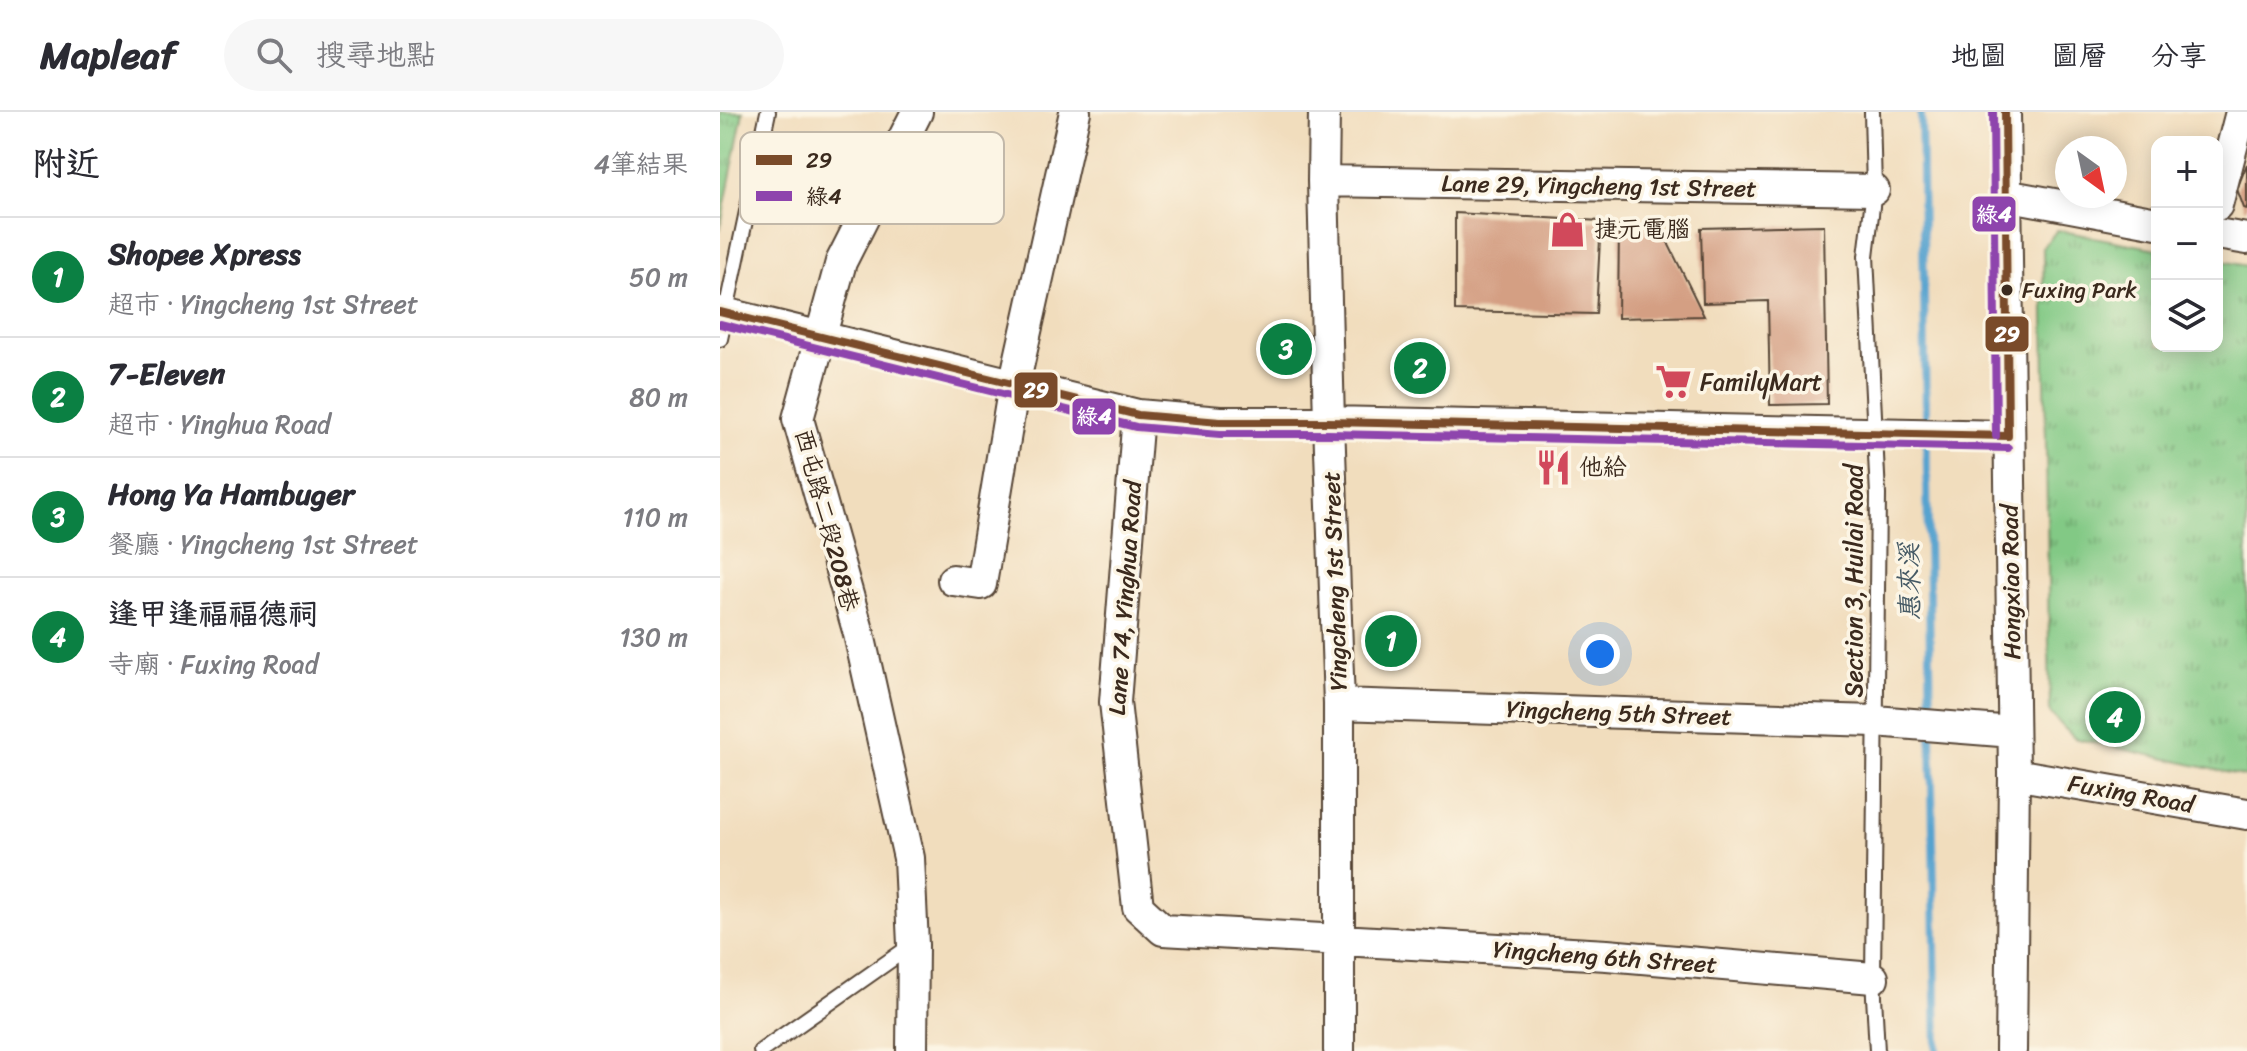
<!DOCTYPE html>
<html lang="zh-TW">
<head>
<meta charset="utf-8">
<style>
	:root { --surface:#fff; --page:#f7f7f7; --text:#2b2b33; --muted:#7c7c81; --line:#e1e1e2; --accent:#0b8043 }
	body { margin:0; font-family:Sriracha,"LXGW WenKai TC",sans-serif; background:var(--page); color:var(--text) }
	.controls { position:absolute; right:24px; top:24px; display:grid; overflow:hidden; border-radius:16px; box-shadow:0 4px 20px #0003 }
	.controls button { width:72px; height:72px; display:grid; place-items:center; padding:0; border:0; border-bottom:2px solid var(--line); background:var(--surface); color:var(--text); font:40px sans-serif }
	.compass { position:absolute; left:1335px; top:24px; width:72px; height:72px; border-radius:50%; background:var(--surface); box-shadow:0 4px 20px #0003; rotate:147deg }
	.you { position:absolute; left:880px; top:542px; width:28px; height:28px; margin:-20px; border:6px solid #fff; border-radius:50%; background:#1a73e8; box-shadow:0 0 0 12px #1a73e833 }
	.badge { display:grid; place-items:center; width:52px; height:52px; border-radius:50%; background:var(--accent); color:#fff; font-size:26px; font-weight:700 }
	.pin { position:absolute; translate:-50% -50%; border:4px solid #fff; box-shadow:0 2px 8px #0006 }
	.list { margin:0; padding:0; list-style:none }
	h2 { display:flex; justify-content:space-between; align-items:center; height:104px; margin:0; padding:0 32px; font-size:34px }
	h2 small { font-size:26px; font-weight:400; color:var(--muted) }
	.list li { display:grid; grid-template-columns:52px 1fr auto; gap:24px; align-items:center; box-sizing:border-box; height:120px; padding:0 32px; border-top:2px solid var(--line) }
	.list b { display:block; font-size:30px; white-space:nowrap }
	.list p { margin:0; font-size:26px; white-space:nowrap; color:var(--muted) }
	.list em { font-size:26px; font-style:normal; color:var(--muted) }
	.icon { flex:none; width:44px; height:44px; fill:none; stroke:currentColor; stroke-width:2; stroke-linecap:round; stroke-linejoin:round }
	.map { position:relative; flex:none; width:1527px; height:939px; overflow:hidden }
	header { display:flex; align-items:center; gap:48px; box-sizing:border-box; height:112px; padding:0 40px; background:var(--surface); border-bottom:2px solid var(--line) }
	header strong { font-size:38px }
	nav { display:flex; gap:44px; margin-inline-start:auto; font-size:28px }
	.search { width:560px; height:72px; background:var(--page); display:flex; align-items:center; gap:20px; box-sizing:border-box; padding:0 28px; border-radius:44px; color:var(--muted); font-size:30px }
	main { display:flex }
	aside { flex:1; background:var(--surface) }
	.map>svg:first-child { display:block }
</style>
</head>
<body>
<header>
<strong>Mapleaf</strong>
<div class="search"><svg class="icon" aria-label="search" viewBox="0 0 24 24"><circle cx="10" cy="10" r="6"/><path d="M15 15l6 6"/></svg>搜尋地點</div>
<nav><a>地圖</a><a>圖層</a><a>分享</a></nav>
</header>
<main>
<aside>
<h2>附近<small>4筆結果</small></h2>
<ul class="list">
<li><span class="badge">1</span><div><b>Shopee Xpress</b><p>超市 · Yingcheng 1st Street</p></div><em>50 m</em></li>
<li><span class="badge">2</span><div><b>7-Eleven</b><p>超市 · Yinghua Road</p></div><em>80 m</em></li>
<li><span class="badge">3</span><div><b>Hong Ya Hambuger</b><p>餐廳 · Yingcheng 1st Street</p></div><em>110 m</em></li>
<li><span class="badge">4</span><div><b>逢甲逢福福德祠</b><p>寺廟 · Fuxing Road</p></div><em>130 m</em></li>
</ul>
</aside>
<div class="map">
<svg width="1527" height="939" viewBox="0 0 1527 939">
	<defs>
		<pattern id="grass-tufts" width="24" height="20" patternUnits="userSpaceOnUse" patternTransform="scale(2)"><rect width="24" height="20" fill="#82c985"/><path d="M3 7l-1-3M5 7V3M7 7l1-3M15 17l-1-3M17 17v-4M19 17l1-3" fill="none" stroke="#6ca36c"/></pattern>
	</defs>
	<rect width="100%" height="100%" fill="#fcf5e5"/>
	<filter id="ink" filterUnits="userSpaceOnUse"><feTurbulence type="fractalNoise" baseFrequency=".0125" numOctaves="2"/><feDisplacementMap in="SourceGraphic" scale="16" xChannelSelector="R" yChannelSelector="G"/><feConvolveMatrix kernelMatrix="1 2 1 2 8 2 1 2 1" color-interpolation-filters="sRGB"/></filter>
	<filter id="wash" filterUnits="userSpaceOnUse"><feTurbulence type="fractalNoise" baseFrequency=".006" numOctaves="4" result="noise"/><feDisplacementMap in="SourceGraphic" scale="32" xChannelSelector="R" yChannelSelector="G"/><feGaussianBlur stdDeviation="1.8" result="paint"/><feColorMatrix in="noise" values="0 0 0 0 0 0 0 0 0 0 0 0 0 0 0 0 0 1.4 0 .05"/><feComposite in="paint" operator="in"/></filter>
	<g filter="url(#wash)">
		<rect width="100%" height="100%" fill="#f1ddbd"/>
		<path fill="url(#grass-tufts)" stroke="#5e7a52" stroke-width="2" d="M0 0H23L0 118Z
			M1337 118 1437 137V234H1497V148L1527 154V665L1354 626 1330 601 1323 135Z"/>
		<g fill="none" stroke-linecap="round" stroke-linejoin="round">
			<path stroke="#57a3cf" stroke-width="8" d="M1201 0 1211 606
				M1211 620 1217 939"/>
		</g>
		<g id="blocks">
			<path fill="#d49f83" d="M1527 52V97L1524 96 1517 77Z
				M735 101 881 109 876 202 735 199Z
				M1104 113 1107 292 1050 293 1048 189 983 191 981 116Z
				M899 114H944L949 133 984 204 898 206Z"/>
		</g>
	</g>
	<g filter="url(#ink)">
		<use href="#blocks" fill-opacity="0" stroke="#564536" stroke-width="2"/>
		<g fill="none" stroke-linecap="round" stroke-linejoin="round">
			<defs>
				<path id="service" d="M1152 0 1154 78 1146 144 1158 383 1153 866 1157 939
					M0 227 48 0
					M41 939 192 833"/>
				<path id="minor" d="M604 0 603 69 609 310 619 592V939
					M1285 0 1294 662 1291 939
					M603 69 1154 78
					M1285 83 1437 111
					M1497 93 1521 0
					M1497 122 1527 127
					M0 200 418 303 500 310H609L1288 324
					M418 303 395 590 418 795 443 818 887 843 1153 866
					M233 468 261 472 294 273 355 0
					M619 592 1155 609 1293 620
					M1294 662 1527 702
					M192 939 193 833 189 746 139 522 78 307 121 150 197 0"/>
			</defs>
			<use href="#service" stroke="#564536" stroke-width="18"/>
			<use href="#minor" stroke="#564536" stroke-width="34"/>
			<use href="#service" stroke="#fff" stroke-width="14"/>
			<use href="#minor" stroke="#fff" stroke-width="30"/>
			<defs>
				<path id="bus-1" d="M1285 0 1288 324
					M0 200 418 303 500 310H609L1288 324"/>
				<path id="bus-2" d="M1273 0 1276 324
					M0 212 416 315 500 322H609L1288 336"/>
			</defs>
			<use href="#bus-1" stroke="#fcf5e5" stroke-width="14"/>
			<use href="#bus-2" stroke="#fcf5e5" stroke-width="14"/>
			<use href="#bus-1" stroke="#7a4b2a" stroke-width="8"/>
			<use href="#bus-2" stroke="#8e44ad" stroke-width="8"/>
		</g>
	</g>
	<defs>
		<symbol id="shop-bare" viewBox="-9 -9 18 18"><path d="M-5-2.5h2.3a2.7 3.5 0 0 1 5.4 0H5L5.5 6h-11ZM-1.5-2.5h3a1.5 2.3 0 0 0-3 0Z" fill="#d1495b" stroke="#fcf5e5" stroke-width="2.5" paint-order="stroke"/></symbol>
		<symbol id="supermarket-bare" viewBox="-9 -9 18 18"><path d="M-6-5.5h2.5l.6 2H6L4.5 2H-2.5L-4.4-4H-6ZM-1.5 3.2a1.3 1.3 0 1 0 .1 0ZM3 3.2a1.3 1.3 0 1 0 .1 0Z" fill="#d1495b" stroke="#fcf5e5" stroke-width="2.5" paint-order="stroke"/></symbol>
		<symbol id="restaurant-bare" viewBox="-9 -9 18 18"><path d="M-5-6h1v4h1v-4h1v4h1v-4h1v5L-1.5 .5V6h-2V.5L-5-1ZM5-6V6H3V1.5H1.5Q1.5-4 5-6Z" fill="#d1495b" stroke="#fcf5e5" stroke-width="2.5" paint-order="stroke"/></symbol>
	</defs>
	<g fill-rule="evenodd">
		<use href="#shop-bare" x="822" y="92" width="51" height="51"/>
		<use href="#supermarket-bare" x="928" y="244" width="51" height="51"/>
		<use href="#restaurant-bare" x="808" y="330" width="51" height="51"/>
	</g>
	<circle fill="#3b2a1e" stroke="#fcf5e5" stroke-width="3" cx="1287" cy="178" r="7"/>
	<g text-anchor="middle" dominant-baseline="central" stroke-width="7" stroke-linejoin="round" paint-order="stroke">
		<g font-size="22" fill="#3b2a1e" stroke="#fcf5e5" text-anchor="start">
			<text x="1302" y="178">Fuxing Park</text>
		</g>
		<g font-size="24" fill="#3b2a1e" stroke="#fcf5e5">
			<text transform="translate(879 74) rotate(1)">Lane 29, Yingcheng 1st Street</text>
			<text transform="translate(107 408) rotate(75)">西屯路二段208巷</text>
			<text transform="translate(615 469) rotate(-92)">Yingcheng 1st Street</text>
			<text transform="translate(1134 469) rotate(-90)">Section 3, Huilai Road</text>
			<text transform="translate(1291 470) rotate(-91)">Hongxiao Road</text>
			<text transform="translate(405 486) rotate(-86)">Lane 74, Yinghua Road</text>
			<text transform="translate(899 601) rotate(2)">Yingcheng 5th Street</text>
			<text transform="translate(1411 682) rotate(10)">Fuxing Road</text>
			<text transform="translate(885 845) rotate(4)">Yingcheng 6th Street</text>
		</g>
		<g font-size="24" fill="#3b2a1e" stroke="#fcf5e5" text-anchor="start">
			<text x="874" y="117">捷元電腦</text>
			<text x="980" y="270">FamilyMart</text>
			<text x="859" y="355">他給</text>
		</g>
		<g font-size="26" font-style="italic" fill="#465a65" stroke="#fcf5e5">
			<text transform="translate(1189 470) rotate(-91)">惠來溪</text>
		</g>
	</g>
	<rect x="20" y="20" width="264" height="92" rx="12" fill="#fcf5e5" stroke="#c2b8a9" stroke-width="2"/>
	<rect x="36" y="43" width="36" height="10" fill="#7a4b2a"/>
	<rect x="36" y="79" width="36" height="10" fill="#8e44ad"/>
	<g font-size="22" fill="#3b2a1e">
		<text x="86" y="56">29</text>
		<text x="86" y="92">綠4</text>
	</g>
	<g stroke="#fcf5e5" stroke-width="3">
		<rect x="1251" y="83" width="46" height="38" rx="8" fill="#8e44ad"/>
		<rect x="1264" y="203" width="46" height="38" rx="8" fill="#7a4b2a"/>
		<rect x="293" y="259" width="46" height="38" rx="8" fill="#7a4b2a"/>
		<rect x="351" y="285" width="46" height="39" rx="8" fill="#8e44ad"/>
	</g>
	<g font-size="22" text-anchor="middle" font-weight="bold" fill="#fff">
		<text x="1274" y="110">綠4</text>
		<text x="1287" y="230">29</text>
		<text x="316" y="286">29</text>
		<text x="374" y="312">綠4</text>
	</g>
</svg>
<div class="controls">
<button>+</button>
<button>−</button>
<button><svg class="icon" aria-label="layers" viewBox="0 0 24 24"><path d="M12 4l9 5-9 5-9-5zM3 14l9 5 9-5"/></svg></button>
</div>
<svg class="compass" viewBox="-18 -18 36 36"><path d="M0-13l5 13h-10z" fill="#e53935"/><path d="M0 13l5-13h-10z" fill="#7c7c81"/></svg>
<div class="you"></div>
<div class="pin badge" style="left:671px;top:529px">1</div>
<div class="pin badge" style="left:700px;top:256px">2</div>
<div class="pin badge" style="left:566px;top:237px">3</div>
<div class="pin badge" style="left:1395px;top:605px">4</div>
</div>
</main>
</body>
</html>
